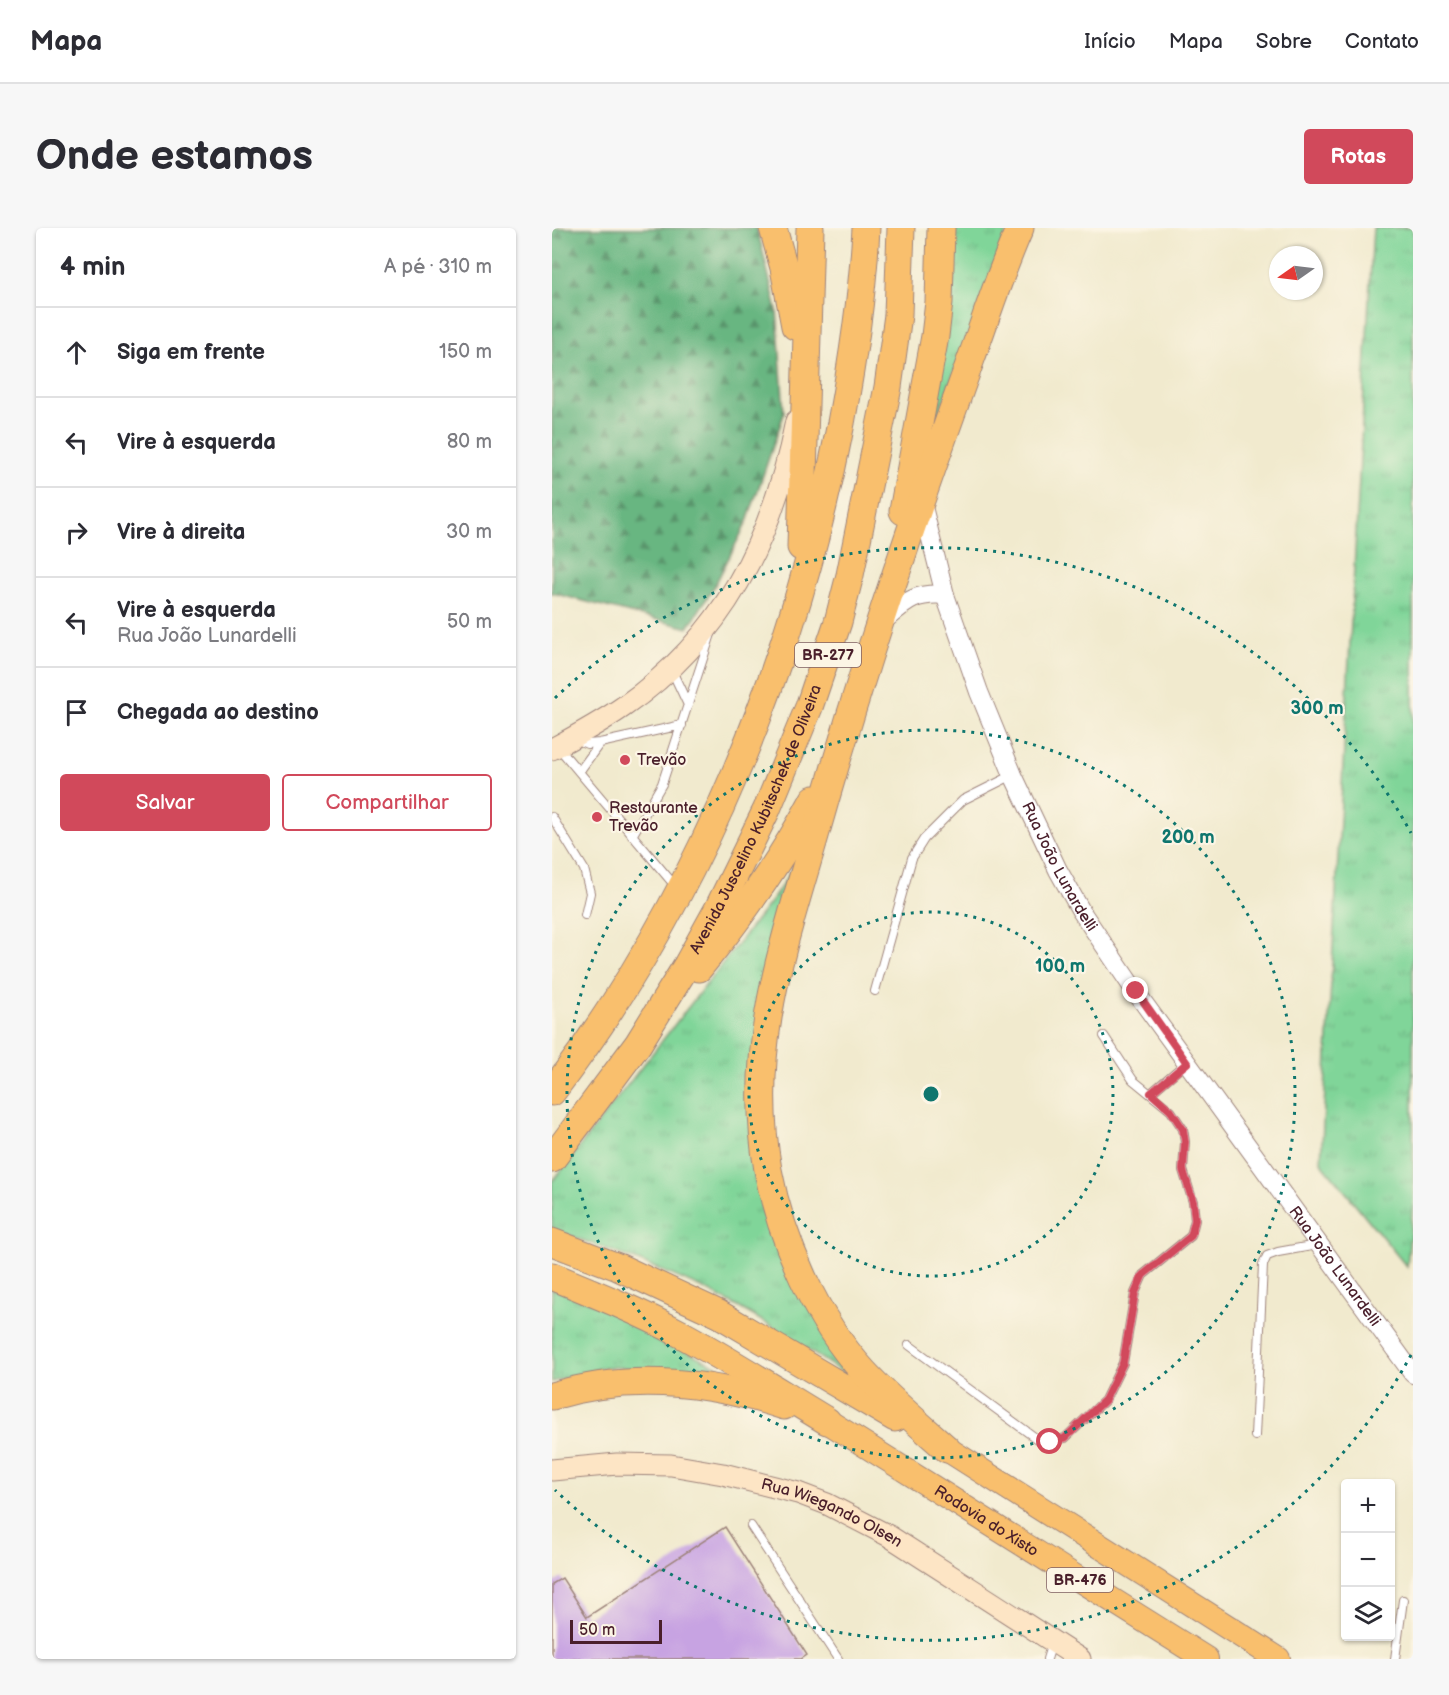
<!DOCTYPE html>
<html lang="pt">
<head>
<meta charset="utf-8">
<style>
	:root { --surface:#fff; --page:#f7f7f7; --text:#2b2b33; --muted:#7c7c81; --line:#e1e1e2; --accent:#d1495b }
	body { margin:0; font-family:"Balsamiq Sans",sans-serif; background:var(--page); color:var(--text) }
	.controls { position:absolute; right:18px; bottom:18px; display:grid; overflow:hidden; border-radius:6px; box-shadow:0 2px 4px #0004 }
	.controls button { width:54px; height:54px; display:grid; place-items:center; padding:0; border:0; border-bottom:2px solid var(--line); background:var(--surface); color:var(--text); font:30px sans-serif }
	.compass { position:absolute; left:717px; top:18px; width:54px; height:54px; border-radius:50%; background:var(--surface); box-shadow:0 2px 4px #0004; rotate:256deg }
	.scale { position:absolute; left:18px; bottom:15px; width:92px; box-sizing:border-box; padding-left:6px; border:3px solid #4a1f2b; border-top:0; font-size:16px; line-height:21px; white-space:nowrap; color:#4a1f2b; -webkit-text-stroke:4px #fcf5e5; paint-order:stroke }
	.stop { position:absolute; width:18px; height:18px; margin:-14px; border:4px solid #d1495b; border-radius:50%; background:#fff }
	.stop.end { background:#d1495b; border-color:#fff; box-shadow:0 2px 6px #0008 }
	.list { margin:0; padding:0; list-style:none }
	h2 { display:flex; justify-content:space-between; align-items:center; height:78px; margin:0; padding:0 24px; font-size:26px }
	h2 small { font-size:20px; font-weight:400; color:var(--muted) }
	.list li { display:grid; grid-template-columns:39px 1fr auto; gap:18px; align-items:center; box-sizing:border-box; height:90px; padding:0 24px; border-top:2px solid var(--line) }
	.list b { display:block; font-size:22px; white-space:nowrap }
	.list p { margin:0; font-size:20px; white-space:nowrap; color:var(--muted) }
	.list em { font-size:20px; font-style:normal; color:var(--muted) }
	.actions { display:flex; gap:12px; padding:18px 24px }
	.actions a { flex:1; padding:14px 0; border:2px solid var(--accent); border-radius:6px; text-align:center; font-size:21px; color:var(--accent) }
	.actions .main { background:var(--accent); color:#fff }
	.icon { flex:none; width:33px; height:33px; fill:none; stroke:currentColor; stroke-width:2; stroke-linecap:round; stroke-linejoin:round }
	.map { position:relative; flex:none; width:861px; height:1431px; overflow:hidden; border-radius:6px }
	header { display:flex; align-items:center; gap:36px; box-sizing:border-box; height:84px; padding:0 30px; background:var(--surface); border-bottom:2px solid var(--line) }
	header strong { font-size:28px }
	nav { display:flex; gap:33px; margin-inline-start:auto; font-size:21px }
	.intro { display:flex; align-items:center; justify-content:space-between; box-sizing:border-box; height:144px; padding:0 36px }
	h1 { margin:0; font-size:42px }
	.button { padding:15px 27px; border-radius:6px; background:var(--accent); color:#fff; font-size:21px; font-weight:700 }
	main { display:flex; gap:36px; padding:0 36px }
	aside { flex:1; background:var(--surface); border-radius:6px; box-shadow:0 2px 4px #0004 }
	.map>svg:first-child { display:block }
</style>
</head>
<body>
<header>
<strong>Mapa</strong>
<nav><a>Início</a><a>Mapa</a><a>Sobre</a><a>Contato</a></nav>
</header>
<div class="intro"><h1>Onde estamos</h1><a class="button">Rotas</a></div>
<main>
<aside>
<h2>4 min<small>A pé · 310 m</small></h2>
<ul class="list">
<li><svg class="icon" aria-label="ahead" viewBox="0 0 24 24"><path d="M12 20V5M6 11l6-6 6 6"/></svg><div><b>Siga em frente</b></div><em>150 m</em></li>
<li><svg class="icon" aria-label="left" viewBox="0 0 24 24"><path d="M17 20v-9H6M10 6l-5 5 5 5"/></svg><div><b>Vire à esquerda</b></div><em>80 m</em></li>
<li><svg class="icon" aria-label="right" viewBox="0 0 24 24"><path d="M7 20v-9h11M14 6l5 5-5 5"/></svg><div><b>Vire à direita</b></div><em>30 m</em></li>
<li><svg class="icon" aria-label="left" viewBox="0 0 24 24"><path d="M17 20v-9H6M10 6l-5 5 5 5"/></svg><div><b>Vire à esquerda</b><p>Rua João Lunardelli</p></div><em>50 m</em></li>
<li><svg class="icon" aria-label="arrive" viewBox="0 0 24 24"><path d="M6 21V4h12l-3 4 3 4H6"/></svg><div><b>Chegada ao destino</b></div></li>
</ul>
<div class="actions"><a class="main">Salvar</a><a>Compartilhar</a></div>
</aside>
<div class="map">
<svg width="861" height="1431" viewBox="0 0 861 1431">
	<defs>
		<pattern id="grass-tufts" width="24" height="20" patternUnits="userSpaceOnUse" patternTransform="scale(1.5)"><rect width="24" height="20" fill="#80d599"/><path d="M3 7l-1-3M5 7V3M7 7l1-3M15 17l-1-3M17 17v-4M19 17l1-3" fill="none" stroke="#70b684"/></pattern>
		<pattern id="forest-firs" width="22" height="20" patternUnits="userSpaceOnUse" patternTransform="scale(1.5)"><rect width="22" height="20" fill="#68b681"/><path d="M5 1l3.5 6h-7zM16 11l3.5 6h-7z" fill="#58936a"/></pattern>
	</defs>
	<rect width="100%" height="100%" fill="#fcf5e5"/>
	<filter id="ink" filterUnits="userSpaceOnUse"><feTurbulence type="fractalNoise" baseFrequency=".0167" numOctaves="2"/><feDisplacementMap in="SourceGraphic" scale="12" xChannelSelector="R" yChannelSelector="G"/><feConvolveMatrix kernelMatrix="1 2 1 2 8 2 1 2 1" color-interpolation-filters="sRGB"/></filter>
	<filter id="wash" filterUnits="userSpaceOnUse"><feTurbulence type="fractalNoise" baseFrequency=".008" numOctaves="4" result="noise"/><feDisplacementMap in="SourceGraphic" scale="24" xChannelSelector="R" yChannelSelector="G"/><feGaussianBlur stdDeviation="1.35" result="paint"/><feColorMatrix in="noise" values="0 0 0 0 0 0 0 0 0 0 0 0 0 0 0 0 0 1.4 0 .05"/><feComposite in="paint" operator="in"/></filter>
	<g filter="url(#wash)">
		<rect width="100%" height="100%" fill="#f1eace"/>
		<path fill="url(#grass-tufts)" stroke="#657a62" stroke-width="1.5" d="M404 0H456L382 198 401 52Z
			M821 0H861V974L855 1039 769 934Z
			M252 622 202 908 311 1158C260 1125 209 1089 154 1062 104 1039 53 1019 0 1002V954L223 668Z
			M0 1060 43 1076 201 1157 139 1142 53 1139 0 1154Z"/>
		<path fill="url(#forest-firs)" stroke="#596a56" stroke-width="1.5" d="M0 0H205L225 82 232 186 195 294 162 359 136 400 0 365Z"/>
		<g id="blocks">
			<path fill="#c7a3e2" d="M173 1299 255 1427 249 1431H0V1356L10 1350 35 1389Z"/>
		</g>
	</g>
	<g filter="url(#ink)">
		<use href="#blocks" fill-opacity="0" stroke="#9e847c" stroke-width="1.5"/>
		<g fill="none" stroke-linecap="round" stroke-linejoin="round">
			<defs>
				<path id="service" d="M120 443 136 477
					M26 512 35 516 48 515 130 497
					M6 519 124 659
					M27 544 48 515
					M0 589 32 641 38 665 33 687
					M80 608 110 556 159 406
					M323 763 360 630 372 611 411 572 461 547
					M599 865 634 835
					M357 1117 485 1211 498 1214 513 1210 553 1172 571 1135 583 1065 591 1047 639 1008 643 992 641 974 631 942 633 914 631 901 619 883 581 852 552 808
					M703 1208 711 1037 715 1028 726 1024 765 1017
					M199 1298 286 1431
					M495 1431 500 1415
					M843 1431 851 1372"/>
				<g id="tertiary">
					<path id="s1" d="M370 275 393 367 427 464 461 547 506 642 529 683 583 763 861 1146"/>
					<path d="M327 397C351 377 359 364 393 367"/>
				</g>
				<g id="secondary">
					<path d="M0 521C24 508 48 495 71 479 171 410 221 311 244 193"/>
					<path id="s2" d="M0 1242 65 1236 119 1237 171 1246 246 1265 275 1276 337 1308 528 1431"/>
				</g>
				<g id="trunk">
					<path id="s3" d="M275 1193 654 1431"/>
					<path d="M395 1221 726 1431"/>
				</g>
				<g id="motorway">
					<path d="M221 0 232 40 243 98"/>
					<path d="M351 283 383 108 387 74 389 0"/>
					<path d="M249 319 258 0"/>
					<path d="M147 740C191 686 229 633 262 571"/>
					<path d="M0 864C148 670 243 434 289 195 301 130 311 66 314 0"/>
					<path id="s4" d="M0 931 86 816 135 737 166 681 215 581 257 479 286 394 298 347 336 159 346 87 349 0"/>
					<path d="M0 1014 66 1039 167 1086 343 1190"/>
					<path d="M0 1048C44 1066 88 1084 129 1106 179 1133 227 1164 275 1193"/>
					<path d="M0 1168C77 1145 157 1153 232 1178"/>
					<path d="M395 1221C367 1196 338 1172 312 1144 264 1092 229 1012 216 942 195 821 229 725 262 611 290 512 320 415 353 319 374 256 397 193 419 131 435 87 449 42 468 0"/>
				</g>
			</defs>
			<use href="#service" stroke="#9e847c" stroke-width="10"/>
			<use href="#tertiary" stroke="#9e847c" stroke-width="20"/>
			<use href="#secondary" stroke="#9e847c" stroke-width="23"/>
			<use href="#trunk" stroke="#9e847c" stroke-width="26"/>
			<use href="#motorway" stroke="#9e847c" stroke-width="29"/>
			<use href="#service" stroke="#fff" stroke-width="8"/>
			<use href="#tertiary" stroke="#fff" stroke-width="18"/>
			<use href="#secondary" stroke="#fde5c5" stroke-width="21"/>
			<use href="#trunk" stroke="#f9bf6d" stroke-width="24"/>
			<use href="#motorway" stroke="#f9bf6d" stroke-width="27"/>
		</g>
	</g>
	<g fill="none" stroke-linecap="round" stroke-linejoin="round" filter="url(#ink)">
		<path stroke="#d1495b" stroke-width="8" d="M498 1214 513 1210 553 1172 571 1135 583 1065 591 1047 639 1008 643 992 641 974 631 942 633 914 631 901 619 883 599 865 635 835 584 763"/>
	</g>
	<g fill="none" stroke="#0f766e" stroke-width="3" stroke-dasharray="3 6">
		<circle cx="379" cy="866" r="182"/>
		<circle cx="379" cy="866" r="364"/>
		<path d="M859 1127A546 546 0 0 1 3 1262M3 470A546 546 0 0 1 859 605"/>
	</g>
	<g fill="#d1495b" stroke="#fcf5e5" stroke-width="2">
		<circle cx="73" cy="532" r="6"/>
		<circle cx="45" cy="589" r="6"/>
	</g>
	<g text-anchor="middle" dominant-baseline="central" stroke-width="4.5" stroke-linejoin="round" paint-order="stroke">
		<g fill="#fcf5e5" stroke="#7f5f63" stroke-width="1.5">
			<rect x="243" y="415" width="66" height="24" rx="4.5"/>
			<rect x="495" y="1340" width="66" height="24" rx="4.5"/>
		</g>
		<g font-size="15" font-weight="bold" fill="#4a1f2b">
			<text x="276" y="427">BR-277</text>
			<text x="528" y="1352">BR-476</text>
		</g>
		<g font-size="16" fill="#4a1f2b" stroke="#fcf5e5" text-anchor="start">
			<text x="85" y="532">Trevão</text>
			<text x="57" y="580">Restaurante<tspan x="57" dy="18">Trevão</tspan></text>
		</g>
		<g font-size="16" fill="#4a1f2b" stroke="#fcf5e5">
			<text stroke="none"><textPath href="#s4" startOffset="398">Avenida Juscelino Kubitschek de Oliveira</textPath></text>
			<text stroke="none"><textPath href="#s1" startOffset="390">Rua João Lunardelli</textPath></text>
			<text stroke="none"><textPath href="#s1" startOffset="876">Rua João Lunardelli</textPath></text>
			<text stroke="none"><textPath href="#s2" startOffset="288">Rua Wiegando Olsen</textPath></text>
			<text stroke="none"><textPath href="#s3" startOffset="188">Rodovia do Xisto</textPath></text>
		</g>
	</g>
	<circle cx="379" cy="866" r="9" fill="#0f766e" stroke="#fcf5e5" stroke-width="3"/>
	<g font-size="18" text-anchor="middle" font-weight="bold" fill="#0f766e" stroke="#fcf5e5" stroke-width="4.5" stroke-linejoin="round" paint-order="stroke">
		<text x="765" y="486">300 m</text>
		<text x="636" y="615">200 m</text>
		<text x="508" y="744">100 m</text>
	</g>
</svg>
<div class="controls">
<button>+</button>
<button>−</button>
<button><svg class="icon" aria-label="layers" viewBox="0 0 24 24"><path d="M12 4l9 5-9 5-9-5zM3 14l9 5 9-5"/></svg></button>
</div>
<svg class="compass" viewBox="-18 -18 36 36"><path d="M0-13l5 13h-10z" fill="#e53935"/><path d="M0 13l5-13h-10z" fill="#7c7c81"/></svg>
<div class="scale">50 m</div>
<div class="stop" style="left:498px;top:1214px"></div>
<div class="stop end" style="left:584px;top:763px"></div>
</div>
</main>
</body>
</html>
